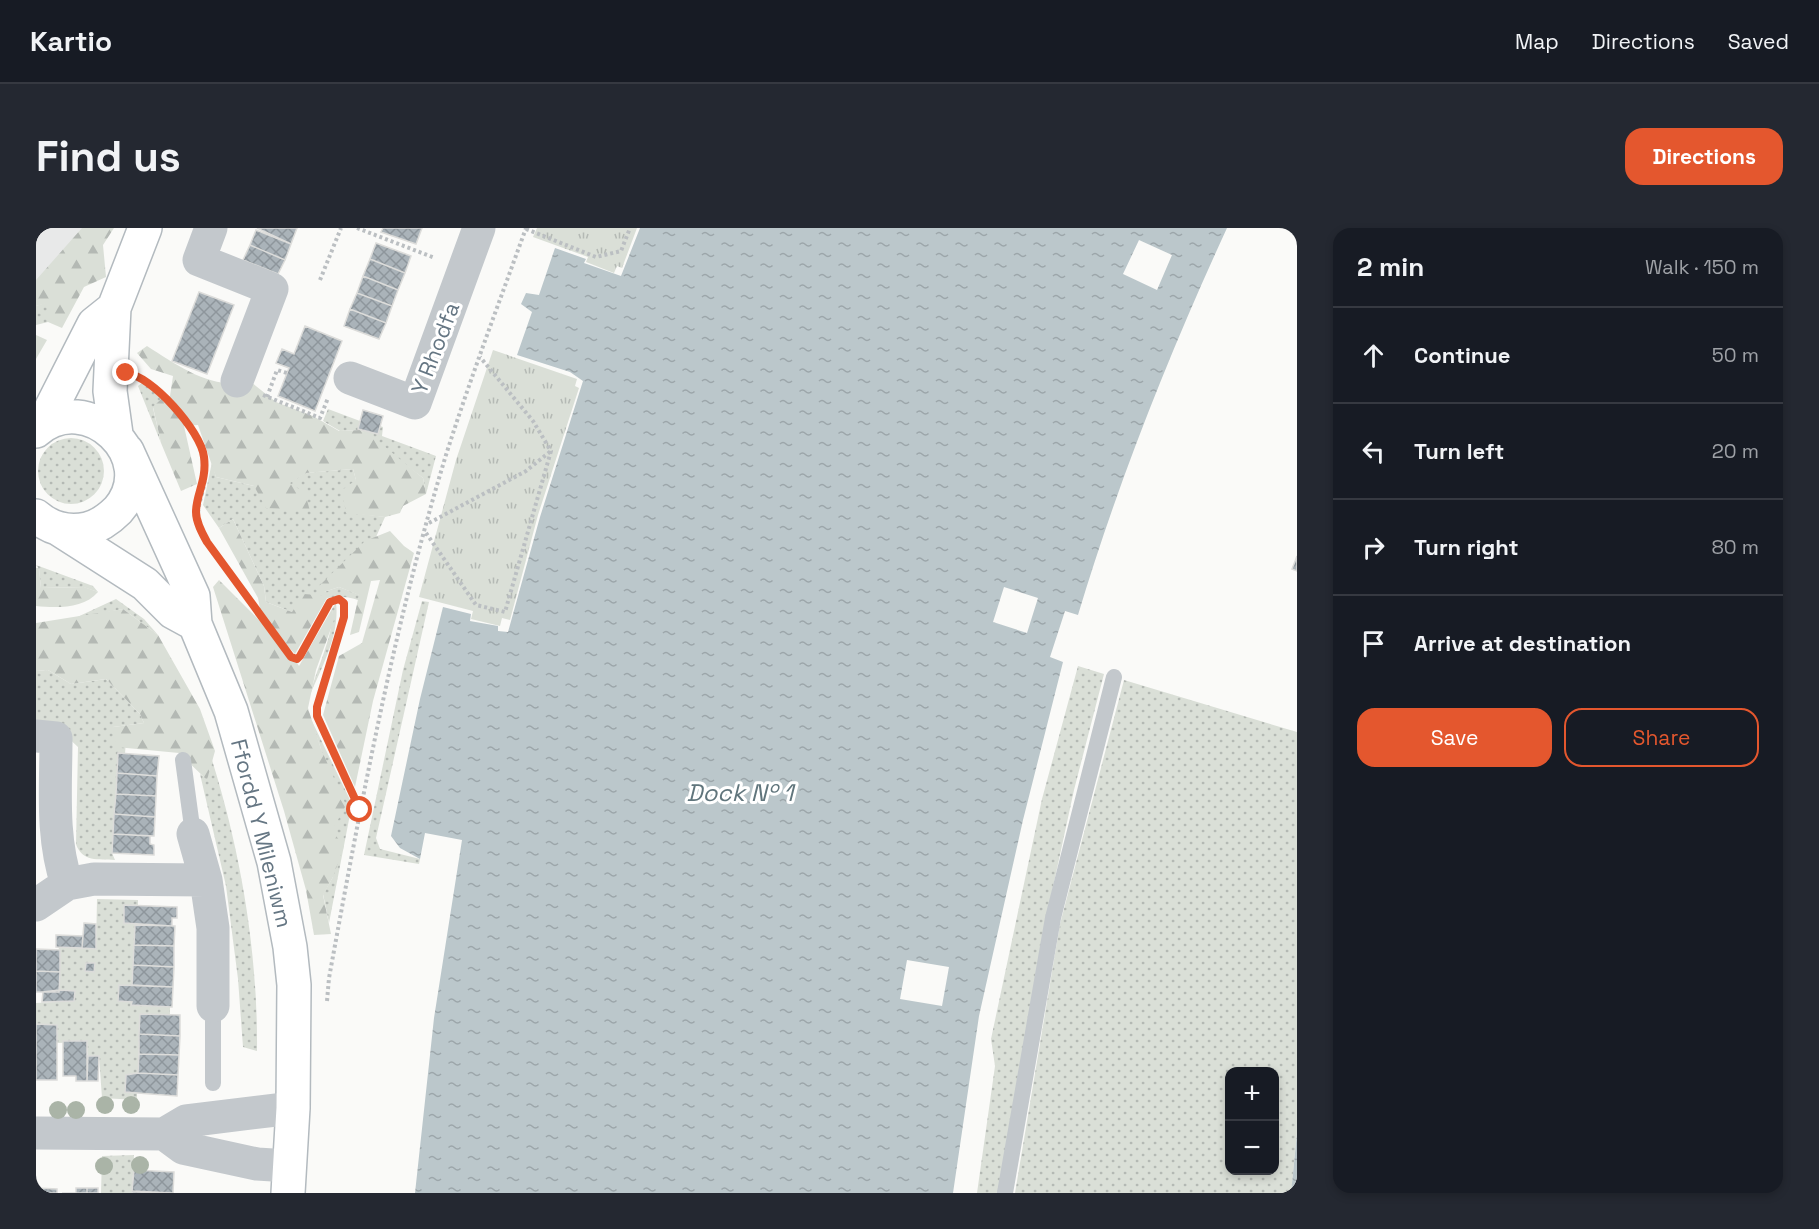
<!DOCTYPE html>
<html lang="en">
<head>
<meta charset="utf-8">
<style>
	:root { --surface:#171b24; --page:#242831; --text:#f1f3f6; --muted:#9ea1a6; --line:#363941; --accent:#e4572e }
	body { margin:0; font-family:"Space Grotesk",sans-serif; background:var(--page); color:var(--text) }
	.controls { position:absolute; right:18px; bottom:18px; display:grid; overflow:hidden; border-radius:12px; box-shadow:0 3px 9px #0003 }
	.controls button { width:54px; height:54px; display:grid; place-items:center; padding:0; border:0; border-bottom:2px solid var(--line); background:var(--surface); color:var(--text); font:30px sans-serif }
	.stop { position:absolute; width:18px; height:18px; margin:-14px; border:4px solid #e4572e; border-radius:50%; background:#fff }
	.stop.end { background:#e4572e; border-color:#fff; box-shadow:0 2px 6px #0008 }
	.list { margin:0; padding:0; list-style:none }
	h2 { display:flex; justify-content:space-between; align-items:center; height:78px; margin:0; padding:0 24px; font-size:26px }
	h2 small { font-size:20px; font-weight:400; color:var(--muted) }
	.list li { display:grid; grid-template-columns:39px 1fr auto; gap:18px; align-items:center; box-sizing:border-box; height:96px; padding:0 24px; border-top:2px solid var(--line) }
	.list b { display:block; font-size:22px; white-space:nowrap }
	.list em { font-size:20px; font-style:normal; color:var(--muted) }
	.actions { display:flex; gap:12px; padding:18px 24px }
	.actions a { flex:1; padding:14px 0; border:2px solid var(--accent); border-radius:18px; text-align:center; font-size:21px; color:var(--accent) }
	.actions .main { background:var(--accent); color:#fff }
	.icon { flex:none; width:33px; height:33px; fill:none; stroke:currentColor; stroke-width:2; stroke-linecap:round; stroke-linejoin:round }
	.map { position:relative; flex:none; width:1261px; height:965px; overflow:hidden; border-radius:18px }
	header { display:flex; align-items:center; gap:36px; box-sizing:border-box; height:84px; padding:0 30px; background:var(--surface); border-bottom:2px solid var(--line) }
	header strong { font-size:28px }
	nav { display:flex; gap:33px; margin-inline-start:auto; font-size:21px }
	.intro { display:flex; align-items:center; justify-content:space-between; box-sizing:border-box; height:144px; padding:0 36px }
	h1 { margin:0; font-size:42px }
	.button { padding:15px 27px; border-radius:18px; background:var(--accent); color:#fff; font-size:21px; font-weight:700 }
	main { display:flex; gap:36px; padding:0 36px }
	aside { flex:1; background:var(--surface); border-radius:18px; box-shadow:0 3px 9px #0003 }
	.map>svg:first-child { display:block }
</style>
</head>
<body>
<header>
<strong>Kartio</strong>
<nav><a>Map</a><a>Directions</a><a>Saved</a></nav>
</header>
<div class="intro"><h1>Find us</h1><a class="button">Directions</a></div>
<main>
<div class="map">
<svg width="1261" height="965" viewBox="0 0 1261 965">
	<defs>
		<pattern id="grass-dots" width="8" height="8" patternUnits="userSpaceOnUse" patternTransform="scale(1.5)"><rect width="8" height="8" fill="#dadfd7"/><path d="M2 2h.1M6 6h.1" fill="none" stroke="#b4b9b4" stroke-width="1.8" stroke-linecap="round"/></pattern>
		<pattern id="forest-firs" width="22" height="20" patternUnits="userSpaceOnUse" patternTransform="scale(1.5)"><rect width="22" height="20" fill="#dadfd7"/><path d="M5 1l3.5 6h-7zM16 11l3.5 6h-7z" fill="#b4b9b4"/></pattern>
		<pattern id="park-tufts" width="24" height="20" patternUnits="userSpaceOnUse" patternTransform="scale(1.5)"><rect width="24" height="20" fill="#dadfd7"/><path d="M3 7l-1-3M5 7V3M7 7l1-3M15 17l-1-3M17 17v-4M19 17l1-3" fill="none" stroke="#b4b9b4"/></pattern>
		<pattern id="water-ripples" width="26" height="14" patternUnits="userSpaceOnUse" patternTransform="scale(1.5)"><rect width="26" height="14" fill="#bbc7cb"/><path d="M2 4q2-2 4 0t4 0M15 11q2-2 4 0t4 0" fill="none" stroke="#9ca6aa"/></pattern>
		<pattern id="building-cross-hatch" width="8" height="8" patternUnits="userSpaceOnUse" patternTransform="scale(1.5)"><rect width="8" height="8" fill="#aab3b9"/><path d="M0 0l8 8M0 8l8-8" fill="none" stroke="#8e969c"/></pattern>
	</defs>
	<rect width="100%" height="100%" fill="#fafaf8"/>
	<path fill="#e8e9e9" d="M0 0H59L0 77Z"/>
	<path fill="url(#grass-dots)" fill-rule="evenodd" d="M12 74V94L0 97V78Z
		M107 154 125 171 117 180 125 215 102 158Z
		M292 181 324 193 322 201 341 206 344 198 347 199 346 208 400 228 390 266 387 250 324 202 304 203 287 193Z
		M2 243a33 33 0 1 1 66 0a33 33 0 1 1-66 0Z
		M176 234 180 249 218 258 253 255 269 245 317 241 320 252 310 284 349 289 340 309 329 314 288 364 303 359 324 367 322 372C296 363 280 374 256 384L230 374 228 358 197 291 183 300 167 277Z
		M0 337 57 358 62 364 47 359 5 360 3 341Z
		M80 371 108 391 122 407 87 381 37 391Z
		M386 373 393 374 340 610 344 621 384 631 383 636 328 627 367 442Z
		M300 375C304 406 286 439 274 467 280 441 299 405 296 381Z
		M1042 438 1068 446 1038 562 1009 696 962 965H941L959 838 955 811 1006 571Z
		M12 442 35 456 70 451 104 486 108 495 77 499 90 511 89 526H82L76 625 79 632C62 631 46 634 40 616L42 519 27 505 0 502V443Z
		M1088 452 1261 504V905L1255 965H979L1024 696ZM1194 844H1238V942H1194Z
		M274 489 316 576 293 695 287 666 297 649 296 603 285 521Z
		M176 532C205 625 222 725 221 823L207 819 202 751 190 658 164 546 171 551Z
		M61 671 102 672V677H88V694L99 695 96 757H83L82 773 96 774V777L134 779V786H104L102 847H90L89 864 101 865V872L66 870 63 828H52L51 814 21 815V797L0 796V775L38 773V763L23 762 24 723 22 719 60 721Z
		M98 927 96 965H65L66 928Z"/>
	<path fill="url(#forest-firs)" d="M46 0H78L67 17 70 49 48 59 26 100 12 94V75L0 78V52Z
		M0 107 11 112 0 131Z
		M111 118C144 139 175 162 215 154L240 174 277 188 303 203 324 202 343 214 387 250 390 266 367 278 364 285 349 289 310 285 306 262 320 252 317 241 270 245 254 255 269 265 274 283 230 280 218 258 180 249 162 197 148 198 161 256 145 263 125 215 117 179 125 171 134 168 137 148 115 141 101 125Z
		M197 291 228 358 230 374 256 384 268 366 292 368 259 426 248 414 263 438 296 381 298 392 280 442 272 480 285 521 310 577 296 603 308 618 297 649 287 667 295 706 278 707 270 662 248 583 177 359 183 352 227 396 222 370 183 300Z
		M354 303 368 318 378 325 337 473 319 559 287 487 303 428 326 415 344 352 335 353 323 404 314 407 323 367 303 359 288 364 282 359 329 313Z
		M0 340H3L5 360 48 359 62 364C48 381 20 380 0 378Z
		M87 381 122 407 164 481 179 523 171 552 143 525 80 519 77 499 108 495 104 486 70 451 35 456 12 442 0 443V395Z"/>
	<path fill="url(#park-tufts)" d="M501 0H601L586 40 581 38 578 45 550 34 552 29 497 9Z
		M457 122 541 151 539 158 543 160 502 287 474 392 466 390 464 398 435 391 437 383 383 369 420 232Z"/>
	<path fill="url(#water-ripples)" d="M604 0H1191C1133 126 1082 254 1042 387L1029 383 1014 429 1027 434 987 592 943 788 917 965H379L398 790 426 612 389 605 384 631 364 620 355 608 384 471 407 379 435 386 434 393 462 398V403L472 404 504 289 547 153 534 144 481 127 496 84 485 76 490 65 503 67 519 20 550 31 548 35 585 48Z
		M1261 905V965H1255Z"/>
	<path fill="#fafaf8" d="M1103 12 1136 27 1121 62 1087 46Z
		M968 359 1002 370 991 405 957 394Z
		M871 732 913 739 906 778 864 771Z"/>
	<path fill="url(#building-cross-hatch)" stroke="#dcdcda" stroke-width="1.5" d="M221 0H261L255 16Z
		M347 0H386L380 16 345 4Z
		M220 2 255 16 249 32 214 17Z
		M340 15 375 28 369 45 334 31Z
		M214 17 249 32 242 46 207 32Z
		M334 31 369 45 362 62 327 48Z
		M327 48 362 62 356 78 321 65Z
		M163 64 198 77 171 146 136 133Z
		M321 65 356 78 350 95 314 81Z
		M314 81 350 95 343 111 308 98Z
		M269 98 306 113 279 183 242 168 253 140 240 135 246 121 258 126Z
		M327 182 347 188 342 206 322 201Z
		M1261 328V343L1256 341Z
		M82 525 123 528 121 548 81 545Z
		M81 545 121 548 120 568 80 566Z
		M80 566 120 568 119 589 78 586Z
		M78 586 119 589 118 608 77 606Z
		M77 606 114 608V616L118 617V627L76 625Z
		M88 677 141 679V690H136V698L88 695Z
		M48 695 60 696V721L46 720Z
		M99 697 139 698 138 718 98 717Z
		M20 707 47 708 46 720 20 719Z
		M98 717 138 718V739L97 737Z
		M0 721 24 722V744L0 743Z
		M50 735H59L58 744 49 743Z
		M97 737 138 739 137 759 96 757Z
		M0 743 24 744 23 764H0Z
		M83 757 137 759 136 779 95 777 96 774 82 773Z
		M23 762 39 763 38 773 6 774 7 764Z
		M104 786 144 787V808L103 806Z
		M0 796 21 797V852H0Z
		M103 806 144 808 143 827 103 826Z
		M27 813H51V853H40V848H27Z
		M103 826 143 827 142 847 102 845Z
		M52 828H63L62 853H51Z
		M102 845 142 847 141 868 89 864 90 847Z
		M98 942 138 944 137 965 96 963Z
		M0 960 21 961V965H0Z
		M40 960H51V965H26H40Z
		M51 960H62V965H51Z
		M96 963 133 965H96Z"/>
	<g fill="none" stroke-linecap="round" stroke-linejoin="round">
		<defs>
			<path id="secondary" d="M6 198 58 96 78 80
				M0 203C51 158 127 230 82 282 73 291 64 298 51 301 32 305 15 301 0 288
				M80 206 74 163 78 80 109 0
				M91 223 157 368 159 396 195 483 238 634 254 719 258 757 257 880 252 965
				M23 301 109 356 137 384 159 396"/>
		</defs>
		<use href="#secondary" stroke="#b3babf" stroke-width="36"/>
		<path stroke="#bbbfc2" stroke-width="4" stroke-dasharray="3 3" stroke-linecap="butt" d="M321 0 399 30
			M490 1 560 29 585 23 594 0
			M284 52 305 0
			M105 150C135 175 171 206 169 248 168 268 159 277 163 298L161 299
			M227 167 284 190 292 170
			M231 169 241 142 251 145
			M393 295 490 243 515 223
			M163 298 171 314 255 429 261 431 264 428 294 374 303 371 308 375V389L281 479V488L324 582
			M390 305 440 377 469 384 515 223 497 193 444 129
			M291 773 293 750C325 575 358 397 410 227 434 151 463 75 490 0"/>
		<path stroke="#c3c8cc" stroke-width="16" d="M147 532 157 606
			M177 778V855
			M969 965 1017 690 1078 449"/>
		<path stroke="#c3c8cc" stroke-width="33" d="M175 0 163 32 236 61 201 153
			M314 150 379 175 443 0
			M0 508 20 510C20 559 15 609 31 656
			M157 606 170 652 177 700V778
			M0 677 31 656 58 651 170 652
			M0 905 128 906 150 893 257 880
			M128 906 147 920 221 936 253 938"/>
		<use href="#secondary" stroke="#fff" stroke-width="33"/>
	</g>
	<g fill="#aab4a7">
		<circle cx="69" cy="877" r="9"/>
		<circle cx="95" cy="877" r="9"/>
		<circle cx="22" cy="882" r="9"/>
		<circle cx="40" cy="882" r="9"/>
		<circle cx="104" cy="937" r="9"/>
		<circle cx="68" cy="938" r="9"/>
	</g>
	<g fill="none" stroke-linecap="round" stroke-linejoin="round">
		<path stroke="#e4572e" stroke-width="8" d="M90 145C115 147 165 203 168 229 171 253 160 266 160 284 160 294 166 305 171 314L255 429 261 431 264 428 294 374 303 371 308 375V389L281 479V488L324 582"/>
	</g>
	<g text-anchor="middle" dominant-baseline="central" stroke-width="6" stroke-linejoin="round" paint-order="stroke">
		<g font-size="22" fill="#657683" stroke="#fff">
			<text transform="translate(399 120) rotate(-69)">Y Rhodfa</text>
			<text transform="translate(226 605) rotate(76)">Ffordd Y Mileniwm</text>
		</g>
		<g font-size="24" font-style="italic" fill="#60757c" stroke="#fff">
			<text x="704" y="564">Dock Nº 1</text>
		</g>
	</g>
</svg>
<div class="controls">
<button>+</button>
<button>−</button>
</div>
<div class="stop" style="left:324px;top:582px"></div>
<div class="stop end" style="left:90px;top:145px"></div>
</div>
<aside>
<h2>2 min<small>Walk · 150 m</small></h2>
<ul class="list">
<li><svg class="icon" aria-label="ahead" viewBox="0 0 24 24"><path d="M12 20V5M6 11l6-6 6 6"/></svg><div><b>Continue</b></div><em>50 m</em></li>
<li><svg class="icon" aria-label="left" viewBox="0 0 24 24"><path d="M17 20v-9H6M10 6l-5 5 5 5"/></svg><div><b>Turn left</b></div><em>20 m</em></li>
<li><svg class="icon" aria-label="right" viewBox="0 0 24 24"><path d="M7 20v-9h11M14 6l5 5-5 5"/></svg><div><b>Turn right</b></div><em>80 m</em></li>
<li><svg class="icon" aria-label="arrive" viewBox="0 0 24 24"><path d="M6 21V4h12l-3 4 3 4H6"/></svg><div><b>Arrive at destination</b></div></li>
</ul>
<div class="actions"><a class="main">Save</a><a>Share</a></div>
</aside>
</main>
</body>
</html>
